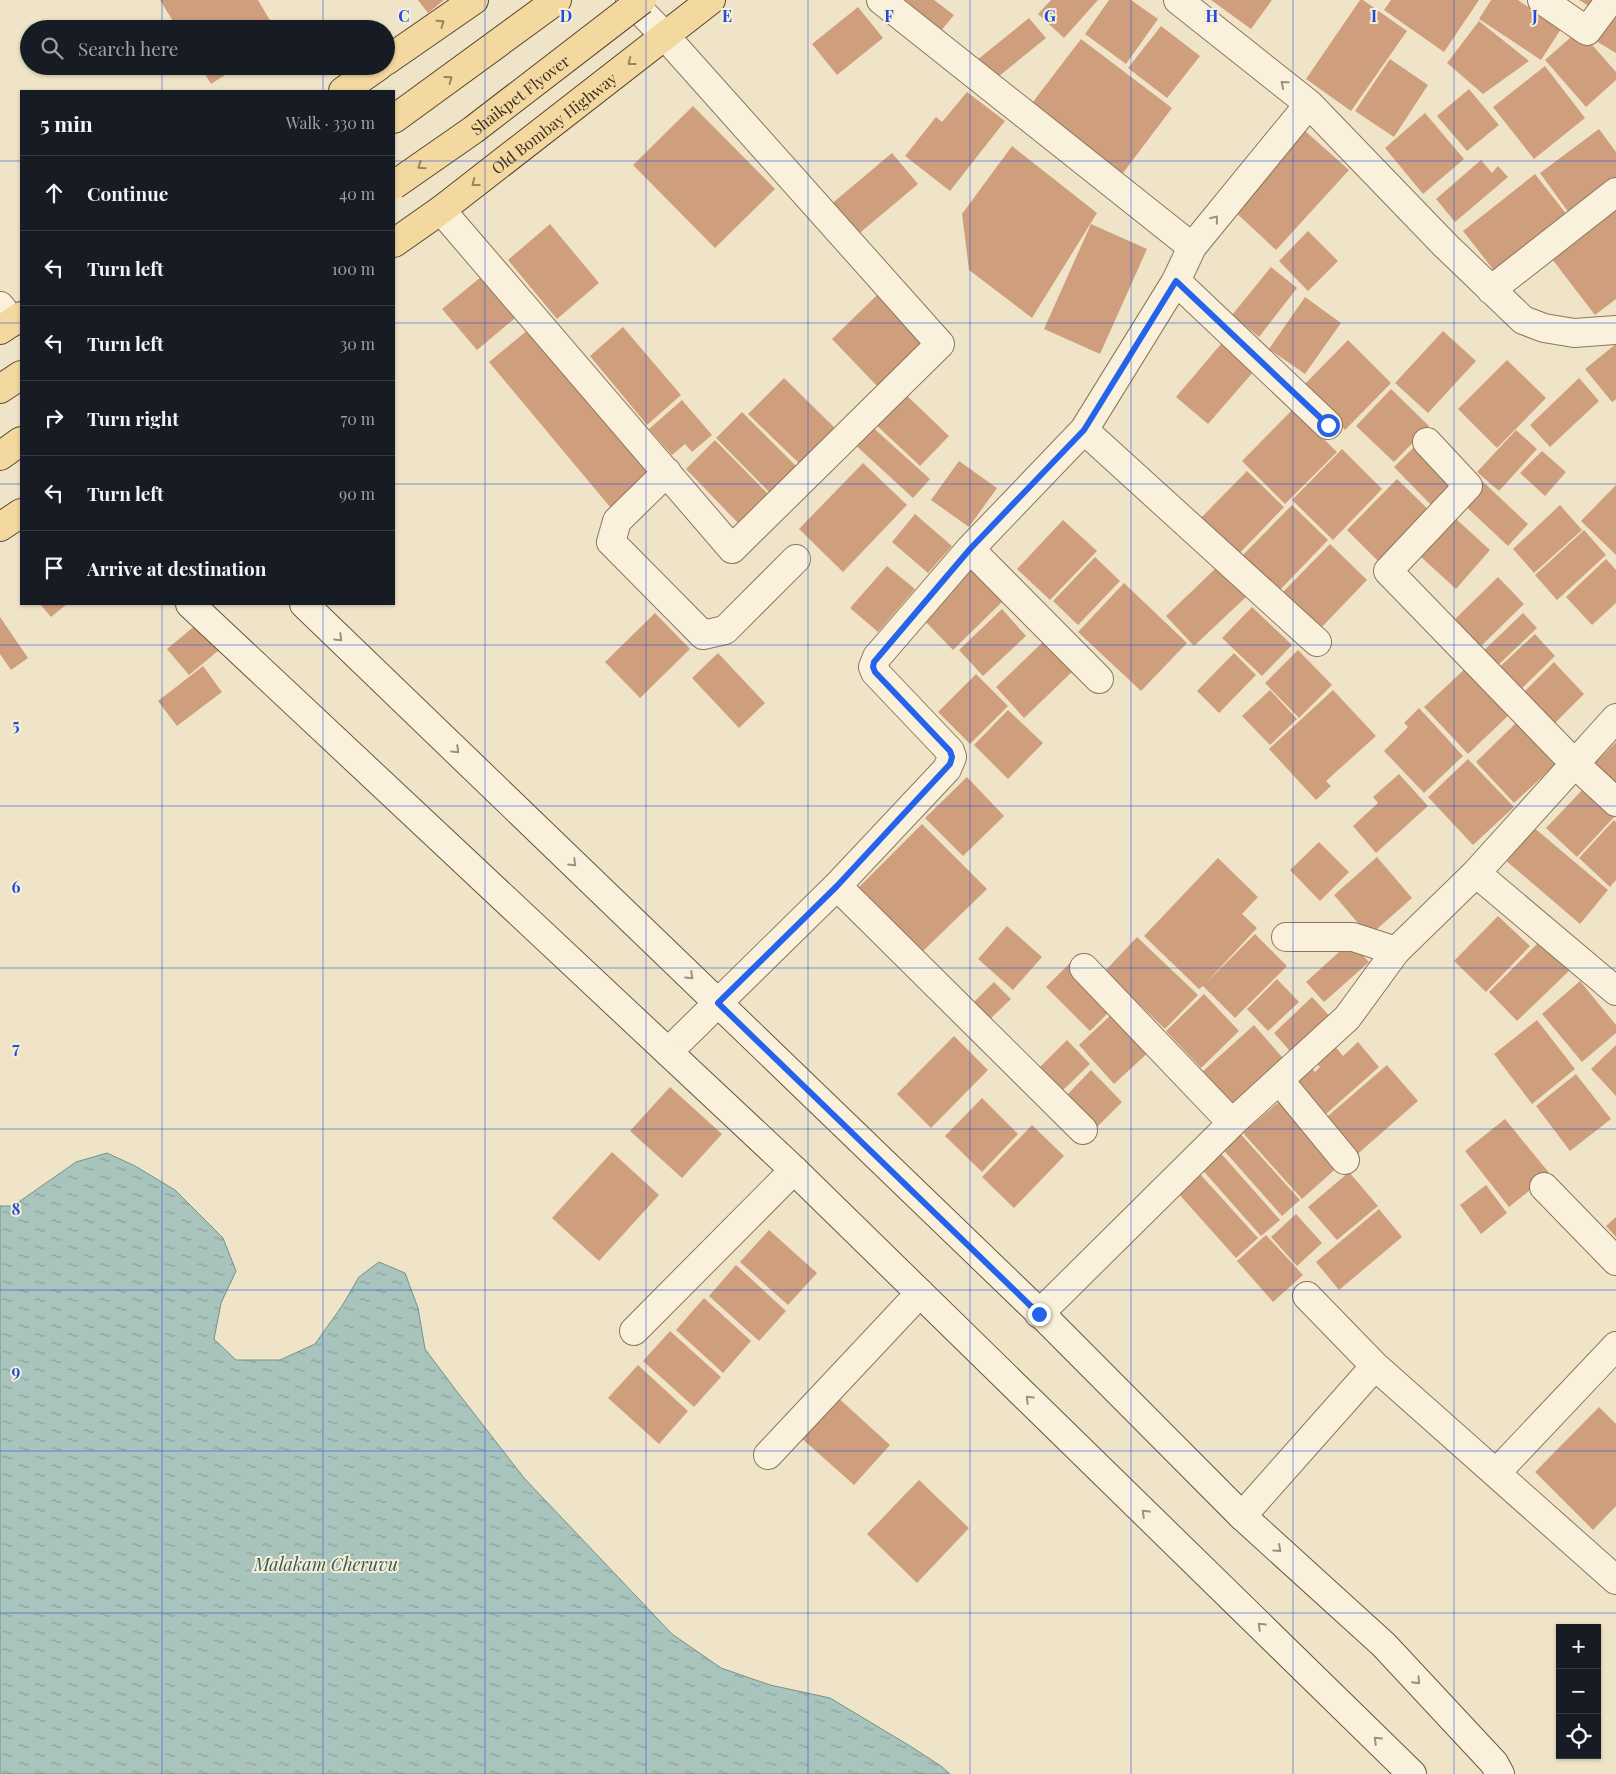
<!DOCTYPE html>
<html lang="en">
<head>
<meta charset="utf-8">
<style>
	:root { --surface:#171b24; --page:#20242c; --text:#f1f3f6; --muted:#9ea1a6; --line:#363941 }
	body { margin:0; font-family:"Playfair Display",serif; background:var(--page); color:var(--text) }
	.controls { position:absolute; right:15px; bottom:15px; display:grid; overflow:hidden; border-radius:0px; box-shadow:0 1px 4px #0004 }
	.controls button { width:45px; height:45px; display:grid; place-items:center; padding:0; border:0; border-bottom:1px solid var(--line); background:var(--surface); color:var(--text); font:25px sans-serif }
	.stop { position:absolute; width:15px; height:15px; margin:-11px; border:4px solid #2563eb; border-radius:50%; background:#fff }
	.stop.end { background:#2563eb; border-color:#fff; box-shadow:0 1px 5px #0008 }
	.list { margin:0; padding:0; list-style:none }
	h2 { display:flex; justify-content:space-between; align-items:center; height:65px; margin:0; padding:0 20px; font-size:21px }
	h2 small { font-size:16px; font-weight:400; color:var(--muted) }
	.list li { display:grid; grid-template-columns:32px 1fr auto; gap:15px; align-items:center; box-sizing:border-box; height:75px; padding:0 20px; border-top:1px solid var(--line) }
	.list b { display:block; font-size:19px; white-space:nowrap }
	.list em { font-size:16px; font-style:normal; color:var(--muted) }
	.icon { flex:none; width:28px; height:28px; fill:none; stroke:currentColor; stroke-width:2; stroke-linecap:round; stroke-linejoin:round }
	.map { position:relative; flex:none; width:1616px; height:1774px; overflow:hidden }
	.search { position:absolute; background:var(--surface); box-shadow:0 1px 4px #0004; left:20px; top:20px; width:375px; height:55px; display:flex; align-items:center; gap:12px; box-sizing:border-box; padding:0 18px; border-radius:28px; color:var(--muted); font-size:19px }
	.panel { position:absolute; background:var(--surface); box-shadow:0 1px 4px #0004; left:20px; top:90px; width:375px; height:515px; border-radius:0px }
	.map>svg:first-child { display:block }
</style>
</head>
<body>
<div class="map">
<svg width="1616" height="1774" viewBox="0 0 1616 1774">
	<defs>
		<pattern id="water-ripples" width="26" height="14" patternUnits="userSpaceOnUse" patternTransform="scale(1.25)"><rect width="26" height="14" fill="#a9c4bc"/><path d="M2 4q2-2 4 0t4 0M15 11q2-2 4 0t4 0" fill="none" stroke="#8ba098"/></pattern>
	</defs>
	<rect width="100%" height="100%" fill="#f0e4c8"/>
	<path fill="url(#water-ripples)" stroke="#6f938a" d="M107 1153 135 1166 175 1190 223 1238 236 1271 221 1303 214 1339 236 1360H280L315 1344 342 1306 359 1277 379 1262 405 1273 418 1308 425 1349 455 1389 524 1478 672 1634 721 1668 770 1685 830 1698 910 1746 941 1766 950 1774H0V1206H13L76 1162Z"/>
	<path fill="#cf9f7d" d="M160 0H258L275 29H178Z
		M418 0H444L428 13Z
		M899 0H934L954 15 940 32Z
		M1051 0H1098L1064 38 1038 14Z
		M1109 0H1131L1158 19 1126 64 1085 34Z
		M1211 0H1272L1251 29Z
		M1360 0H1363L1407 31 1351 111 1306 79Z
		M1391 0H1479L1444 52 1384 10Z
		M1491 0H1518L1561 29 1541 60 1479 19Z
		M1579 0H1608L1600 13Z
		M858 7 883 38 837 75 812 44Z
		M1613 11 1616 13V53L1596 41Z
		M1029 18 1046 38 993 81 977 60Z
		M1479 21 1529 61 1483 94 1447 63Z
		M1161 26 1200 56 1167 98 1128 68Z
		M1579 30 1616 72V80L1586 107 1545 60Z
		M1081 39 1172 108 1117 181 1026 111Z
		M1390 59 1428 85 1394 137 1355 111Z
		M200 66H239L211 84Z
		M1545 66 1585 118 1534 159 1493 107Z
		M1469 89 1499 125 1467 151 1437 116Z
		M967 92 1005 121 950 191 905 156 936 117 942 122Z
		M693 106 775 189 715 248 633 165Z
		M1425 113 1464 159 1423 194 1385 148Z
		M1599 129 1616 152V189L1574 220 1540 173Z
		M1304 130 1349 170 1276 250 1232 209Z
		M1012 146 1097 213 1032 318 969 270 962 214Z
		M892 153 918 184 855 237 829 206Z
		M1481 160 1492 173 1498 166 1508 177 1455 222 1436 199Z
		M1535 174 1571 220 1499 277 1463 231Z
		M1616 203V299L1595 315 1549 255Z
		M550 224 599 283 557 319 508 260Z
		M1091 224 1147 249 1100 354 1044 329Z
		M1308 231 1338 261 1308 291 1279 261Z
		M1271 267 1297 288 1259 337 1232 315Z
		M487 272 521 313 477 350 442 309Z
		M877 295 924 343 878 387 832 339Z
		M1305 297 1341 323 1305 374 1269 349Z
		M623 327 681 395 647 425 590 356Z
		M529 329 649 474 610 507 489 362Z
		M1443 331 1476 361 1428 413 1395 383Z
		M1348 340 1391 383 1345 430 1302 387Z
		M1221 344 1254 371 1208 424 1176 397Z
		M1616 344V399L1612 402 1585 369Z
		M1507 360 1546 398 1497 448 1458 409Z
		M784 378 839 432 804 468 748 414Z
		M1579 378 1599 401 1550 447 1530 425Z
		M1391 389 1429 426 1394 462 1356 426Z
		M901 390 949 436 920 466 872 421Z
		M682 400 712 435 692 452 685 444 672 455 649 429Z
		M1293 409 1337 452 1285 504 1242 461Z
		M742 412 800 470 773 496 716 438Z
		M868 423 930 479 913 498 851 441Z
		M1516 430 1537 449 1499 491 1477 472Z
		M715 440 771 497 741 526 686 469Z
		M1414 447 1455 489 1435 509 1394 467Z
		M1342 449 1382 489 1333 540 1292 500Z
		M1542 451 1566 472 1545 496 1520 473Z
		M959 461 997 488 969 527 931 500Z
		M863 463 907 505 843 572 799 529Z
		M1247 471 1284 507 1234 559 1196 523Z
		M1397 479 1432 513 1382 565 1347 530Z
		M1480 479 1528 524 1508 546 1460 501Z
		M1616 485V555L1581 521Z
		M1292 505 1328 540 1278 592 1242 556Z
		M1560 505 1582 530 1534 573 1513 549Z
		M915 514 952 546 928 573 892 542Z
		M1455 518 1490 550 1456 589 1421 557Z
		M1063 520 1097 551 1050 600 1017 569Z
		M1584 530 1606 555 1557 600 1535 575Z
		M1330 544 1367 580 1318 631 1281 594Z
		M1095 557 1120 581 1078 625 1053 601Z
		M1606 559 1616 570V603L1592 625 1566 597Z
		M887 566 915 589 878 632 850 608Z
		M1217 567 1246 597 1194 646 1166 616Z
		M972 568 1004 600 953 650 922 618Z
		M1498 577 1524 604 1477 650 1451 623Z
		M1124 583 1187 643 1141 691 1078 632Z
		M40 604H67L51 617Z
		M1252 607 1292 645 1262 676 1222 638Z
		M1002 609 1026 636 983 676 959 650Z
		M655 613 690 649 640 698 605 662Z
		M1523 613 1537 628 1493 670 1479 655Z
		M0 617 28 658 11 670 0 654Z
		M197 624 219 650 189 675 167 649Z
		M1535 634 1555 656 1515 695 1493 673Z
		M1045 640 1074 670 1024 718 996 687Z
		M1298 650 1332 685 1299 718 1265 683Z
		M718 653 765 703 739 728 692 678Z
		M1234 653 1256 675 1219 713 1197 691Z
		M1554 662 1584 694 1552 726 1521 695Z
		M203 666 222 692 177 726 158 701Z
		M1467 667 1511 713 1468 754 1424 707Z
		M976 674 1008 706 970 744 938 712Z
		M1270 690 1297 719 1270 745 1242 716Z
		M1333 690 1376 736 1326 781 1331 786 1316 800 1269 749Z
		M1419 708 1463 756 1424 793 1384 751 1408 727 1404 723Z
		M1008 710 1043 743 1008 779 974 745Z
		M1517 722 1556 764 1514 803 1476 762Z
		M1616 742V794L1590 768Z
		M1468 759 1514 807 1473 845 1428 797Z
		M1399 774 1428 806 1376 853 1353 826 1378 803 1373 797Z
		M967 777 1004 816 963 856 925 818Z
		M1586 786 1616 815 1577 857 1546 828Z
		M1614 820 1616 822V880L1610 887 1579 858Z
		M922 824 987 889 920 954 857 889Z
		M1532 826 1608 890 1580 924 1504 859Z
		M1319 842 1349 872 1320 901 1290 870Z
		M1377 857 1412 898 1369 936 1334 895Z
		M1218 858 1258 897 1242 914 1257 928 1205 984 1255 934 1287 966 1235 1018 1203 986 1199 989 1144 936Z
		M1498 916 1530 946 1486 992 1454 961Z
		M1007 926 1042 957 1013 990 978 959Z
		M1137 937 1198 995 1165 1029 1105 971Z
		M1540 941 1569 971 1517 1021 1489 992Z
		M1350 942 1369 962 1324 1002 1306 982Z
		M1072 961 1116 1005 1090 1031 1046 987Z
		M1277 979 1299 1002 1268 1031 1247 1009Z
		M1580 981 1616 1025V1033L1582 1062 1542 1014Z
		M994 982 1011 999 988 1021 971 1005Z
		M1204 994 1239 1031 1201 1068 1166 1031Z
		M1312 997 1336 1023 1297 1059 1274 1033Z
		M1115 1011 1151 1050 1114 1084 1079 1045Z
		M1537 1020 1575 1069 1532 1104 1494 1054Z
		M1254 1025 1289 1065 1237 1113 1201 1073Z
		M954 1036 988 1070 931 1128 897 1094Z
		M1329 1039 1343 1056 1358 1042 1379 1067 1326 1114 1290 1073 1304 1060 1315 1072 1320 1067 1310 1056Z
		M1067 1040 1090 1064 1059 1094 1037 1070Z
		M1616 1045V1096L1591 1069Z
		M1387 1065 1418 1101 1353 1158 1321 1122Z
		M1091 1070 1122 1102 1096 1128 1065 1097Z
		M1576 1074 1611 1119 1570 1151 1536 1106Z
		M670 1087 722 1134 682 1178 630 1131Z
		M982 1098 1018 1134 982 1172 945 1136Z
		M1281 1100 1340 1165 1302 1199 1243 1133Z
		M1505 1119 1550 1174 1509 1207 1465 1151Z
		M1032 1125 1064 1156 1014 1208 982 1177Z
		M1237 1130 1300 1200 1282 1216 1220 1146Z
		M1217 1149 1280 1220 1261 1236 1199 1166Z
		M612 1152 659 1195 599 1261 552 1218Z
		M1349 1172 1378 1206 1337 1240 1308 1207Z
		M1199 1173 1258 1238 1236 1258 1177 1192Z
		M1486 1185 1507 1213 1481 1234 1460 1205Z
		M1379 1209 1402 1237 1339 1290 1316 1262Z
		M1296 1214 1322 1243 1297 1266 1271 1237Z
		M1616 1217V1237L1606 1226Z
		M769 1230 817 1273 788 1305 740 1262Z
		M1266 1235 1303 1275 1273 1302 1237 1261Z
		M736 1265 786 1311 759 1341 709 1296Z
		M704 1298 751 1341 723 1373 676 1330Z
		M670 1331 721 1377 694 1407 643 1361Z
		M638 1365 688 1411 659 1444 608 1398Z
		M835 1395 890 1445 854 1485 799 1436Z
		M1599 1407 1616 1424V1506L1593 1530 1535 1472Z
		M919 1480 969 1528 917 1583 867 1534Z"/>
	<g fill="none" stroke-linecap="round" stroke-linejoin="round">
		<defs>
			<path id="street" d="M881 0 1192 247
				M1542 0 1587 31 1610 0
				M1309 104 1445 245 1523 320 1544 328 1574 333 1616 330
				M441 210 732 549 940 344 665 36 630 0
				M1176 281 1328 425
				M1491 290 1616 192
				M0 306 13 322
				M1084 430 1317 642
				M1427 442 1468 486 1388 571 1575 764 1616 802
				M667 472 617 521 611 542 703 635 725 630 796 559
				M970 549 1099 679
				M1476 873 1616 991
				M837 886 1083 1130
				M1286 937H1353L1396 951
				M1084 968 1232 1123
				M668 1052 837 886 947 769 952 757 950 751 875 672 873 667 877 657 970 549 1084 430 1176 281 1192 247 1309 104 1178 0
				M1279 1080 1345 1160
				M1544 1187 1616 1261
				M1307 1296 1375 1366 1616 1580
				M1039 1314 1232 1123 1347 1018 1396 951 1476 873 1616 718
				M634 1331 794 1170
				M768 1455 920 1293
				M1496 1473 1616 1346
				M1242 1516 1375 1366"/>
			<path id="secondary" d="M190 604 794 1170 1412 1774
				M304 604 1047 1320 1242 1516 1384 1645 1494 1763 1500 1774"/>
			<g id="primary">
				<path d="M386 61 474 0"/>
				<path d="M343 91 379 66"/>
				<path d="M394 119 557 0"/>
				<path id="s1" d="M394 243 441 210 711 0"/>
				<path d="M0 330 21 316"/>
				<path d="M0 389 21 375"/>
				<path d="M0 456 21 441"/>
				<path d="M0 527 21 513"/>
			</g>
		</defs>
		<use href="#street" stroke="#8d765c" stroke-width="30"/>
		<use href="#secondary" stroke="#6f573f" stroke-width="30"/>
		<use href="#primary" stroke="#5b4430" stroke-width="30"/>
		<use href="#street" stroke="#faf1dc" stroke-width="28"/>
		<use href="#secondary" stroke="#faf1dc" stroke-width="28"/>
		<use href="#primary" stroke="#f3d9a0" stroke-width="28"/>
		<defs>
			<g id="primary-bridge">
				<path id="s2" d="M394 185 473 130 642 0"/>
			</g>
		</defs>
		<use href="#primary-bridge" stroke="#5b4430" stroke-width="30" stroke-linecap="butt"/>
		<use href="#primary-bridge" stroke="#f3d9a0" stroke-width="28"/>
	</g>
	<defs><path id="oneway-chevron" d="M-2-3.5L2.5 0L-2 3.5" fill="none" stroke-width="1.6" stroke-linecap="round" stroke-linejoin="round" transform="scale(1.25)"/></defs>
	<g stroke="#988460">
		<use href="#oneway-chevron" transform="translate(441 23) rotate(-35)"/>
		<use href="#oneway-chevron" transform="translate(631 62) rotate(142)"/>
		<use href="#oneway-chevron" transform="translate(449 79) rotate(-36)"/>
		<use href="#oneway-chevron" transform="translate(421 166) rotate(145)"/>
		<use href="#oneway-chevron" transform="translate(475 183) rotate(142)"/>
	</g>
	<g stroke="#9c907e">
		<use href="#oneway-chevron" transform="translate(1284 84) rotate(-141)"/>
		<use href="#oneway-chevron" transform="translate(1215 219) rotate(-51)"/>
		<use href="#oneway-chevron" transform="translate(339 638) rotate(44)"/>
		<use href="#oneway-chevron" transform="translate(456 750) rotate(44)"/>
		<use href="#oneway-chevron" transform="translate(573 863) rotate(44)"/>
		<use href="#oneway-chevron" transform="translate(690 976) rotate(44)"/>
		<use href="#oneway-chevron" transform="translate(1029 1399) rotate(-136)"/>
		<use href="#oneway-chevron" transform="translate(1145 1513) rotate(-136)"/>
		<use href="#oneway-chevron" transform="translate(1278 1549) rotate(42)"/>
		<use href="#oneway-chevron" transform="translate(1261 1626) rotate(-136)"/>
		<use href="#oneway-chevron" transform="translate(1417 1681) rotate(47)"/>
		<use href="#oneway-chevron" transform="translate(1377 1740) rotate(-136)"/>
	</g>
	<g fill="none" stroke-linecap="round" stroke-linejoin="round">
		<path stroke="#2563eb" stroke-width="6" d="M1039 1314 718 1003 837 886 950 764 952 757 950 751 875 672 873 667 874 662 970 549 1084 430 1176 281 1328 425"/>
	</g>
	<path fill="none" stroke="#1d4ed8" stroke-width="1" stroke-opacity="0.55" d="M162 0V29M323 0V29M485 0V1774M646 0V1774M808 0V1774M970 0V1774M1131 0V1774M1293 0V1774M1454 0V1774M162 66V91M323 66V91M0 161H21M394 161H1616M0 323H21M394 323H1616M0 484H21M394 484H1616M162 604V1774M323 604V1774M0 645H1616M0 806H1616M0 968H1616M0 1129H1616M0 1290H1616M0 1451H1616M0 1613H1616"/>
	<g text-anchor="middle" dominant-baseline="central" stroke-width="4" stroke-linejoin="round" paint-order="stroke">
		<g font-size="16" fill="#3d2e20" stroke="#f7eed8">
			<text stroke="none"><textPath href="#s2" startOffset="155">Shaikpet Flyover</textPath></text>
			<text stroke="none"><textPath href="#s1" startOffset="200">Old Bombay Highway</textPath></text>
		</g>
		<g font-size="18" font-style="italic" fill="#2f5d5a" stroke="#f7eed8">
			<text x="326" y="1564">Malakam Cheruvu</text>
		</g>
	</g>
	<g font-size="16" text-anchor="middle" font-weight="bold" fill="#1d4ed8" stroke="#f7eed8" stroke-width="4" stroke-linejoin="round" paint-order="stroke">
		<text x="404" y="22">C</text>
		<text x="566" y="22">D</text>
		<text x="727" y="22">E</text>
		<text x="889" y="22">F</text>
		<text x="1050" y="22">G</text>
		<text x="1212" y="22">H</text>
		<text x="1374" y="22">I</text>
		<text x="1535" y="22">J</text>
		<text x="16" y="731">5</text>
		<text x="16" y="893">6</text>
		<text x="16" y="1054">7</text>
		<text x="16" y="1215">8</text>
		<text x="16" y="1377">9</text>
	</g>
</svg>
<div class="controls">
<button>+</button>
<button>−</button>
<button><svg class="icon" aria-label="locate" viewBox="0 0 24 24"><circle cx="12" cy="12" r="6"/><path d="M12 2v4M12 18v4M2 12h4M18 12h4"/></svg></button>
</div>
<div class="stop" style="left:1328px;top:425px"></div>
<div class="stop end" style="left:1039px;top:1314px"></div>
<div class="search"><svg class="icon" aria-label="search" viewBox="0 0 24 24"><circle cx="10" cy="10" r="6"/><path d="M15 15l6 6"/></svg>Search here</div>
<section class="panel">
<h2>5 min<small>Walk · 330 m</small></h2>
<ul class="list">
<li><svg class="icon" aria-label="ahead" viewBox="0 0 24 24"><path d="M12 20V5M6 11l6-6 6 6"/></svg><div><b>Continue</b></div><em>40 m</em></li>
<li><svg class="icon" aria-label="left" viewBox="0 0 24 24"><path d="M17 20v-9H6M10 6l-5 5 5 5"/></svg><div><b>Turn left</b></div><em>100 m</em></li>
<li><svg class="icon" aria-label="left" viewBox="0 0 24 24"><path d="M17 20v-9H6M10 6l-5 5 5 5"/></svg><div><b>Turn left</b></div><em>30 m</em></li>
<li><svg class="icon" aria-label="right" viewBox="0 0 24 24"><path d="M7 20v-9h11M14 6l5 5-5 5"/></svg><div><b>Turn right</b></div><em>70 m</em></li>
<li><svg class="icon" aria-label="left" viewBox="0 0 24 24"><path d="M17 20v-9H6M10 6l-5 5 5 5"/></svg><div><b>Turn left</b></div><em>90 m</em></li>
<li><svg class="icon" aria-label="arrive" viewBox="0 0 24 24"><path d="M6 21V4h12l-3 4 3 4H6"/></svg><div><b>Arrive at destination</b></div></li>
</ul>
</section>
</div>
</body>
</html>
